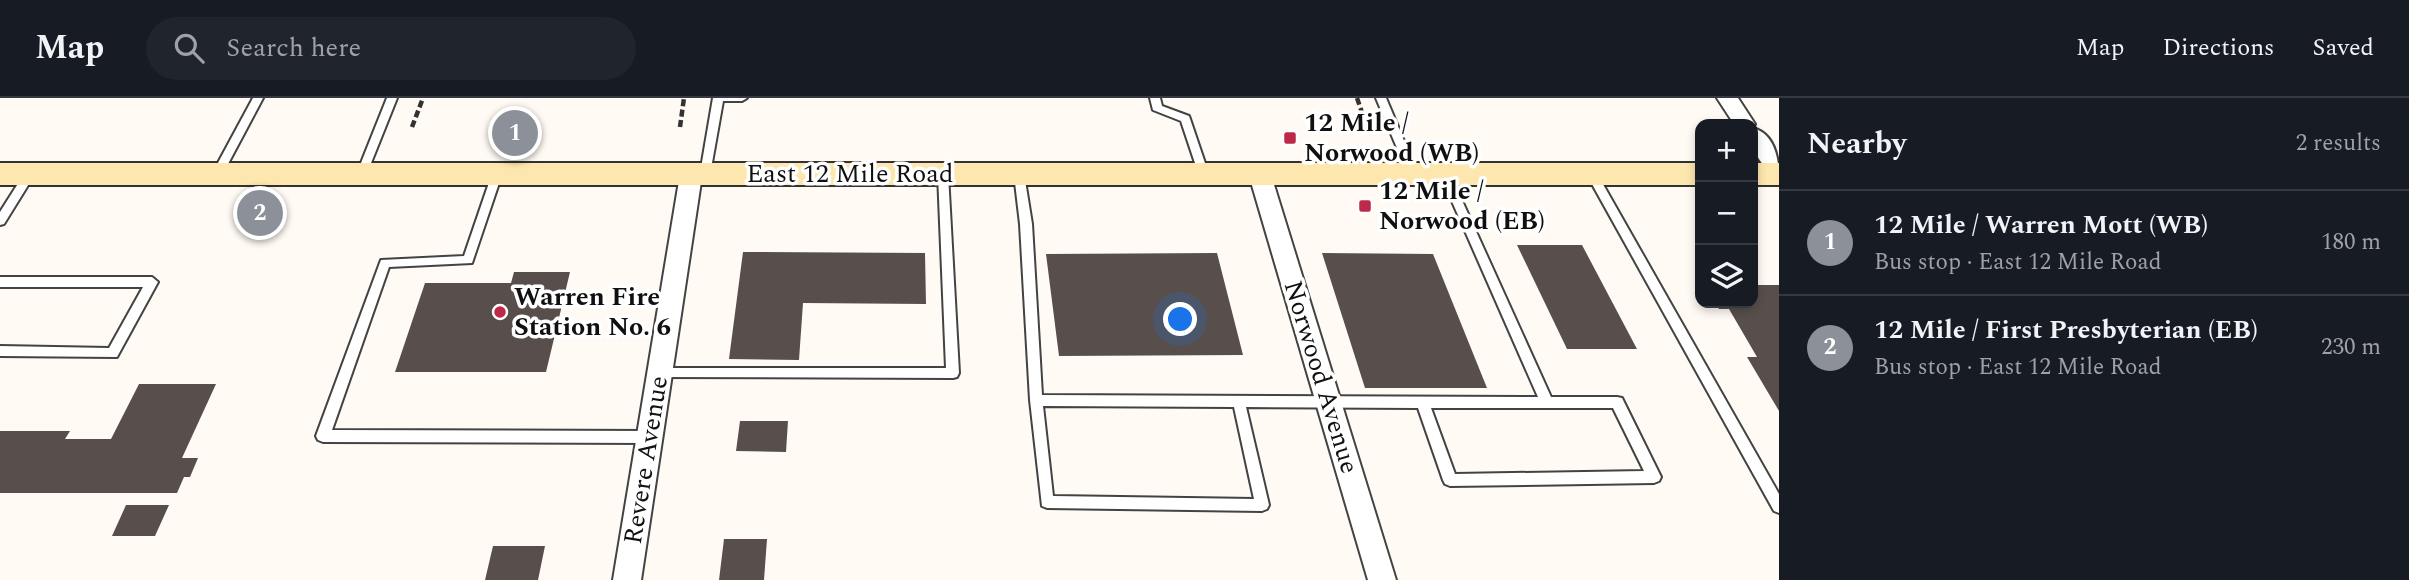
<!DOCTYPE html>
<html lang="en">
<head>
<meta charset="utf-8">
<style>
	:root { --surface:#171b24; --page:#20242c; --text:#f1f3f6; --muted:#9ea1a6; --line:#363941; --accent:#8c9099 }
	body { margin:0; font-family:Spectral,serif; background:var(--page); color:var(--text) }
	.controls { position:absolute; right:21px; top:21px; display:grid; overflow:hidden; border-radius:14px; box-shadow:0 4px 10px #0003 }
	.controls button { width:63px; height:63px; display:grid; place-items:center; padding:0; border:0; border-bottom:2px solid var(--line); background:var(--surface); color:var(--text); font:35px sans-serif }
	.you { position:absolute; left:1181px; top:222px; width:24px; height:24px; margin:-18px; border:5px solid #fff; border-radius:50%; background:#1a73e8; box-shadow:0 0 0 10px #1a73e833 }
	.badge { display:grid; place-items:center; width:46px; height:46px; border-radius:50%; background:var(--accent); color:#fff; font-size:23px; font-weight:700 }
	.pin { position:absolute; translate:-50% -50%; border:4px solid #fff; box-shadow:0 2px 7px #0006 }
	.list { margin:0; padding:0; list-style:none }
	h2 { display:flex; justify-content:space-between; align-items:center; height:91px; margin:0; padding:0 28px; font-size:30px }
	h2 small { font-size:23px; font-weight:400; color:var(--muted) }
	.list li { display:grid; grid-template-columns:46px 1fr auto; gap:21px; align-items:center; box-sizing:border-box; height:105px; padding:0 28px; border-top:2px solid var(--line) }
	.list b { display:block; font-size:26px; white-space:nowrap }
	.list p { margin:0; font-size:23px; white-space:nowrap; color:var(--muted) }
	.list em { font-size:23px; font-style:normal; color:var(--muted) }
	.icon { flex:none; width:38px; height:38px; fill:none; stroke:currentColor; stroke-width:2; stroke-linecap:round; stroke-linejoin:round }
	.map { position:relative; flex:none; width:1779px; height:482px; overflow:hidden }
	header { display:flex; align-items:center; gap:42px; box-sizing:border-box; height:98px; padding:0 35px; background:var(--surface); border-bottom:2px solid var(--line) }
	header strong { font-size:33px }
	nav { display:flex; gap:38px; margin-inline-start:auto; font-size:24px }
	.search { width:490px; height:63px; background:var(--page); display:flex; align-items:center; gap:18px; box-sizing:border-box; padding:0 24px; border-radius:38px; color:var(--muted); font-size:26px }
	main { display:flex }
	aside { flex:1; background:var(--surface) }
	.map>svg:first-child { display:block }
</style>
</head>
<body>
<header>
<strong>Map</strong>
<div class="search"><svg class="icon" aria-label="search" viewBox="0 0 24 24"><circle cx="10" cy="10" r="6"/><path d="M15 15l6 6"/></svg>Search here</div>
<nav><a>Map</a><a>Directions</a><a>Saved</a></nav>
</header>
<main>
<div class="map">
<svg width="1779" height="482" viewBox="0 0 1779 482">
	<rect width="100%" height="100%" fill="#fffaf3"/>
	<path fill="#584f4c" d="M1517 147H1582L1637 251H1567Z
		M743 154 925 155 926 206 803 205 799 262 729 261Z
		M1217 155 1243 257 1059 258 1046 156Z
		M1322 155 1433 156 1487 290H1365Z
		M514 174H570L546 274H395L425 185H511Z
		M1753 187H1779V313L1747 259H1757L1729 211H1719L1715 205H1753Z
		M139 286H216L182 360H198L190 379H184L177 395H0V333H70L65 341H111Z
		M740 323H788L786 354 736 353Z
		M126 407H169L155 438H112Z
		M724 441H767L764 482H719Z
		M493 448H545L538 482H485Z"/>
	<g fill="none" stroke-linecap="round" stroke-linejoin="round">
		<defs>
			<path id="lane" d="M253 0H263L221 79H213L212 76Z
				M387 0H397L367 75 362 79 358 78 357 75Z
				M713 0H747L742 3H723L710 76 705 80 700 76Z
				M1150 0H1160L1162 8 1189 18 1209 77 1208 80 1204 81 1199 77 1181 23 1153 12Z
				M1376 0H1386L1418 76 1417 79 1413 80 1408 76Z
				M30 72 35 76 4 126 0 127V114L26 73Z
				M497 72 502 76 472 165 389 169 332 332 650 333 655 335 657 339 655 343 650 345 323 344 318 342 316 338 381 162 464 158 492 76Z
				M943 72 948 76 959 275 957 279 953 280 656 279 654 275 656 271 660 270H946L938 76Z
				M1019 72 1024 76 1032 126 1042 297 1538 299 1440 76 1445 72 1450 76 1551 299H1617L1622 300 1661 379 1659 383 1654 385 1450 388 1445 386 1443 382 1418 310 1246 309 1269 407 1267 411 1262 413 1047 410 1042 408 1030 302 1020 126 1014 76ZM1043 308 1234 309 1254 401 1053 398ZM1431 310H1613L1644 373 1455 376Z
				M1592 73 1596 74 1779 396V415L1774 413 1587 77Z
				M0 179H152L158 184 117 259 0 258V248L109 250 143 189H0Z"/>
			<path id="street" d="M1717 0H1738L1755 26 1753 30C1775 36 1779 62 1779 81L1771 79 1753 52V26H1734Z
				M691 69 699 71 702 77 641 482H613L680 77 683 71Z
				M1260 69 1268 71 1271 77 1396 482H1368L1249 77 1252 71Z"/>
			<path id="secondary" d="M0 65H1700V87H0Z
				M1753 65H1779V87H1753Z"/>
		</defs>
		<use href="#lane" stroke="#434343" stroke-width="4"/>
		<use href="#street" stroke="#434343" stroke-width="4"/>
		<use href="#secondary" stroke="#323232" stroke-width="4"/>
		<path stroke="#323232" stroke-width="4.5" stroke-dasharray="7 3.5" stroke-linecap="butt" d="M1357 0 1367 29
			M412 29 423 0
			M680 29 684 0"/>
		<use href="#lane" fill="#fff" fill-rule="evenodd"/>
		<use href="#street" fill="#fff" fill-rule="evenodd"/>
		<use href="#secondary" fill="#fde7af" fill-rule="evenodd"/>
	</g>
	<g fill="#be294a" stroke="#fff" stroke-width="2.5">
		<rect x="1283" y="33" width="14" height="14" rx="3.5"/>
		<rect x="1358" y="101" width="14" height="14" rx="3.5"/>
		<circle cx="500" cy="214" r="7"/>
	</g>
	<g text-anchor="middle" dominant-baseline="central" stroke-width="7" stroke-linejoin="round" paint-order="stroke">
		<g font-size="26" font-weight="bold" fill="#101010" stroke="#fff" text-anchor="start">
			<text x="1304" y="25">12 Mile /<tspan x="1304" dy="30">Norwood (WB)</tspan></text>
			<text x="1379" y="93">12 Mile /<tspan x="1379" dy="30">Norwood (EB)</tspan></text>
			<text x="514" y="199">Warren Fire<tspan x="514" dy="30">Station No. 6</tspan></text>
		</g>
		<g font-size="26" fill="#101010" stroke="#fff">
			<text x="850" y="76">East 12 Mile Road</text>
			<text transform="translate(1321 279) rotate(73)">Norwood Avenue</text>
			<text transform="translate(646 362) rotate(-81)">Revere Avenue</text>
		</g>
	</g>
</svg>
<div class="controls">
<button>+</button>
<button>−</button>
<button><svg class="icon" aria-label="layers" viewBox="0 0 24 24"><path d="M12 4l9 5-9 5-9-5zM3 14l9 5 9-5"/></svg></button>
</div>
<div class="you"></div>
<div class="pin badge" style="left:515px;top:35px">1</div>
<div class="pin badge" style="left:260px;top:115px">2</div>
</div>
<aside>
<h2>Nearby<small>2 results</small></h2>
<ul class="list">
<li><span class="badge">1</span><div><b>12 Mile / Warren Mott (WB)</b><p>Bus stop · East 12 Mile Road</p></div><em>180 m</em></li>
<li><span class="badge">2</span><div><b>12 Mile / First Presbyterian (EB)</b><p>Bus stop · East 12 Mile Road</p></div><em>230 m</em></li>
</ul>
</aside>
</main>
</body>
</html>
